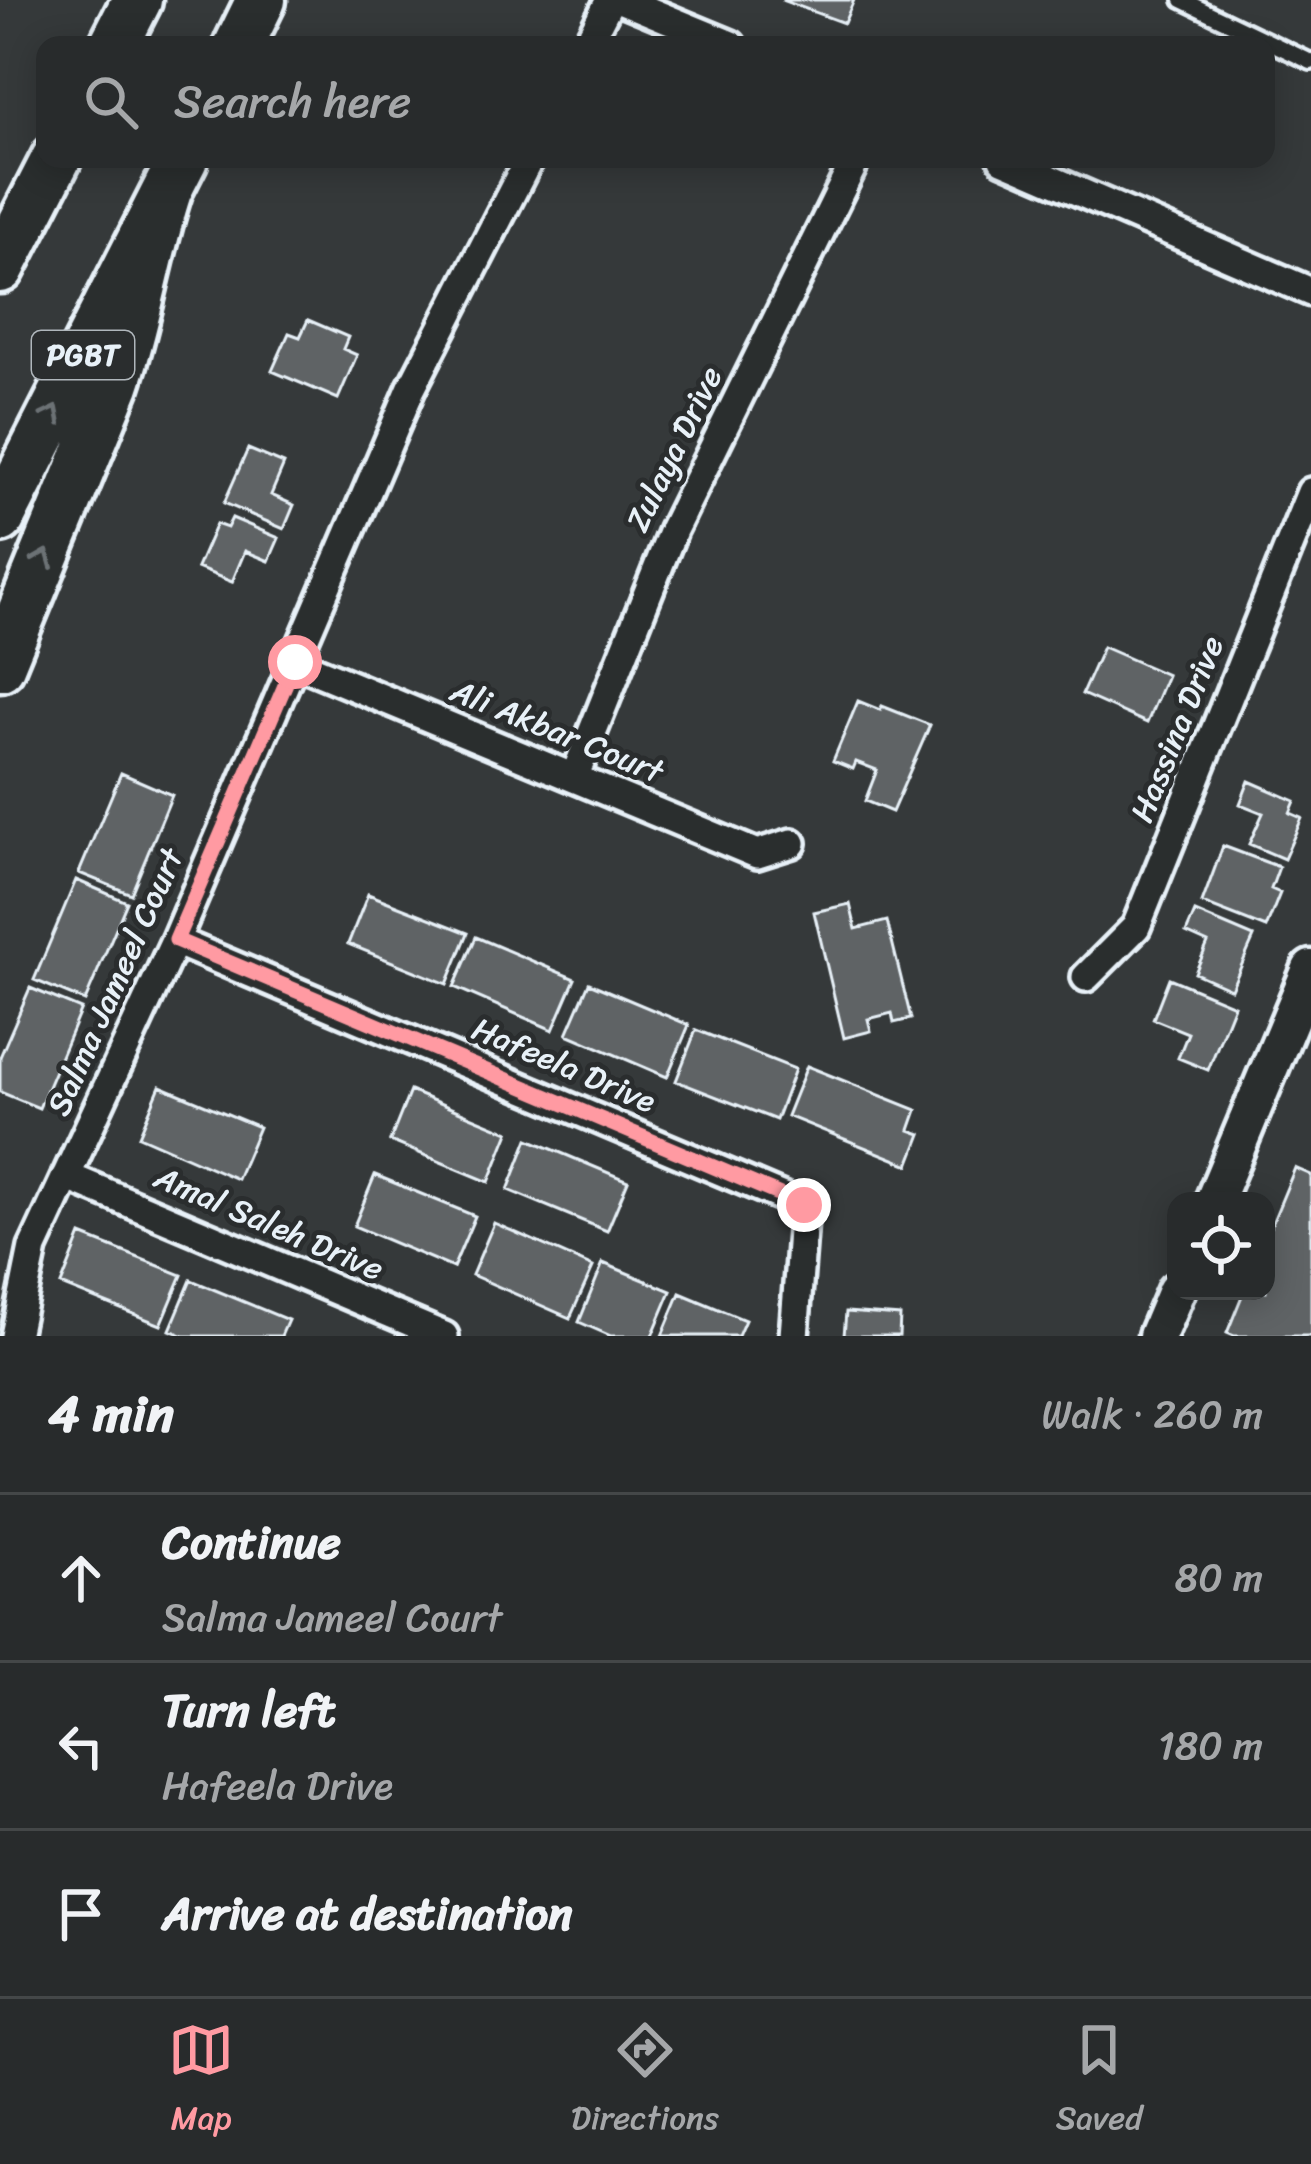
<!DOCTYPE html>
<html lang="en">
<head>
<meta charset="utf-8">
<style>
	:root { --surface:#282b2c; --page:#343738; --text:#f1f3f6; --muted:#a5a7a9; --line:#444748; --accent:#ff9aa2 }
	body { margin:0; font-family:Sriracha,sans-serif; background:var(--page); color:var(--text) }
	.controls { position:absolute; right:36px; bottom:36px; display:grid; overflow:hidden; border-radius:24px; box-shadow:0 6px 30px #0003 }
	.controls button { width:108px; height:108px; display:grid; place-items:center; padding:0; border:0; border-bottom:3px solid var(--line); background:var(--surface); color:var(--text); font:60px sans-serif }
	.stop { position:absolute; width:36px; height:36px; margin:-27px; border:9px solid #ff9aa2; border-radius:50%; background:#fff }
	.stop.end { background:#ff9aa2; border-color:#fff; box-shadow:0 3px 12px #0008 }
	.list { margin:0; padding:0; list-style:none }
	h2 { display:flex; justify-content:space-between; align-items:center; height:156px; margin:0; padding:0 48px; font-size:51px }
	h2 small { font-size:39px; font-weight:400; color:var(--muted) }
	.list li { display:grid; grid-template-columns:78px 1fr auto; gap:36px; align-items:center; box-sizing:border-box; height:168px; padding:0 48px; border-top:3px solid var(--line) }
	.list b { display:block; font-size:45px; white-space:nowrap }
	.list p { margin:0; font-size:39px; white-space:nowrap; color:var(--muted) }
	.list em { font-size:39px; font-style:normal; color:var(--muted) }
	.icon { flex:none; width:66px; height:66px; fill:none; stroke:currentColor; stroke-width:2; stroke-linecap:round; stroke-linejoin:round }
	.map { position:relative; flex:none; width:1311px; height:1336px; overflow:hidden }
	.search { position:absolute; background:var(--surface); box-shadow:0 6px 30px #0003; left:36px; right:36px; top:36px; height:132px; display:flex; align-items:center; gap:30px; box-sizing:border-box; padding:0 42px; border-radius:24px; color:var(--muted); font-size:45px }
	.sheet { height:660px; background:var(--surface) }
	nav { display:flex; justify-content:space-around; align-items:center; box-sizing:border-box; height:168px; border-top:3px solid var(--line); background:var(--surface); font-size:33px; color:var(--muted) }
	nav a { display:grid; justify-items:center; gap:6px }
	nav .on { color:var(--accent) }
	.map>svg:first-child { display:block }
</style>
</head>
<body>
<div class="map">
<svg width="1311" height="1336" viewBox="0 0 1311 1336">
	<rect width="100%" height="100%" fill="#35393a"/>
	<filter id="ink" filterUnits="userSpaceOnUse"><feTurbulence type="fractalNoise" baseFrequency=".00833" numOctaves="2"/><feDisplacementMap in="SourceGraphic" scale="24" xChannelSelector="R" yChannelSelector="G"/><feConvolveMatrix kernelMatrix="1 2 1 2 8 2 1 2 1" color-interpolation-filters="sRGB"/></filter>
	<g filter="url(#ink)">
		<path fill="#5f6365" stroke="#e8f1f8" stroke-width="3" d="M854 0 844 23 784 1 785 0Z
			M308 320 348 337 343 349 357 355 338 399 272 371 289 333 300 337Z
			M248 449 284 464 271 495 294 505 284 529 224 503Z
			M232 518 279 538 269 561 245 551 232 582 197 568 216 524 227 528Z
			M1103 647 1167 675 1147 723 1082 694Z
			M858 701 880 710 882 706 930 725 892 812 865 801 877 770 856 762 853 769 833 761Z
			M121 773 172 795 131 894 79 873Z
			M1249 781 1295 801 1290 813 1302 818 1284 859 1249 844 1263 813 1240 804Z
			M1223 846 1279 867 1271 889 1280 893 1266 928 1202 903Z
			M76 880 127 902 85 1001 34 980Z
			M368 894 468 933 447 984 348 944Z
			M850 904 856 929 887 921 911 1019 894 1023 892 1013 868 1019 871 1031 844 1038 814 912Z
			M1195 912 1254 937 1231 989 1195 973 1208 943 1186 933Z
			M476 937 575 979 553 1030 454 987Z
			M1169 978 1234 1005 1208 1070 1178 1058 1188 1033 1153 1019Z
			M589 983 689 1025 667 1077 567 1034Z
			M30 988 81 1009 39 1108 0 1092V1057Z
			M696 1030 795 1069 776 1120 676 1081Z
			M807 1066 917 1110 910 1130 921 1134 909 1165 787 1116Z
			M160 1086 259 1127 237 1179 139 1136Z
			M410 1091 509 1132 489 1182 390 1141Z
			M528 1139 628 1181 607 1231 508 1190Z
			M1295 1168 1311 1175V1336H1234L1227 1333 1244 1291H1266V1238Z
			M375 1175 475 1216 453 1268 354 1226Z
			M494 1223 593 1267 570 1318 472 1275Z
			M81 1235 182 1275 161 1325 61 1285Z
			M603 1263 671 1291 652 1336H611L579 1322Z
			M191 1280 288 1320 281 1336H184L170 1330Z
			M680 1293 745 1320 738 1336H662Z
			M846 1312 900 1316 899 1336H844Z"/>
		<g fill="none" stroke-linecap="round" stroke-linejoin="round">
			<defs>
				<path id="lane" d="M1182 0 1311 62"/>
				<path id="street" d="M622 0 731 45
					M587 45 610 0
					M1003 159 1311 292
					M295 662 757 854 792 843
					M574 778 673 530 856 159
					M175 941 804 1206 794 1336
					M1086 977 1136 927 1311 492
					M66 1176 444 1336
					M15 1336 33 1248 175 941 411 389 529 159"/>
				<path id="secondary" d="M1214 1201 1311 969
					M1157 1336 1176 1291"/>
				<path id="highway" d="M114 45 137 0
					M239 45 261 0
					M0 268 56 159
					M0 518 183 159
					M0 666 115 385C137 322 146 255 167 191"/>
			</defs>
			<use href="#lane" stroke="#e8f1f8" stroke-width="22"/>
			<use href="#street" stroke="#e8f1f8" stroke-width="36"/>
			<use href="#secondary" stroke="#e8f1f8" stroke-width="45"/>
			<use href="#highway" stroke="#e8f1f8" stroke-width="57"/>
			<use href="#lane" stroke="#2a2d2e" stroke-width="14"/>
			<use href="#street" stroke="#2a2d2e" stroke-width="27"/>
			<use href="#secondary" stroke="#2a2d2e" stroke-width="36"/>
			<use href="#highway" stroke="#2a2d2e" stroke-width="48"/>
		</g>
		<defs><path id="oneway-chevron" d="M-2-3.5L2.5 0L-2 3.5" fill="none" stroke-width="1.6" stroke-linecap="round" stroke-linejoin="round" transform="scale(3)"/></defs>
		<g stroke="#6c7275">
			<use href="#oneway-chevron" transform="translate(53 414) rotate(-63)"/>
			<use href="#oneway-chevron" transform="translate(44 558) rotate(-68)"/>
		</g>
	</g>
	<g fill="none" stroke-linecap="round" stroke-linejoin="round" filter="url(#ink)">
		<path stroke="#ff9aa2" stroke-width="15" d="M295 662 176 940 804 1205"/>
	</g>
	<g text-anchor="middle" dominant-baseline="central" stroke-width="10" stroke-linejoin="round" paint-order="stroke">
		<rect fill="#2a2d2e" stroke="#afb6bb" stroke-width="3" x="32" y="331" width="102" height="48" rx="9"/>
		<g font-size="30" font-weight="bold" fill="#e8f1f8">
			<text x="83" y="355">PGBT</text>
		</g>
		<g font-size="33" fill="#e8f1f8" stroke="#2a2d2e">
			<text transform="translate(674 449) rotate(-64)">Zulaya Drive</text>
			<text transform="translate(1177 729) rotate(-68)">Hassina Drive</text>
			<text transform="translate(557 731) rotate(22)">Ali Akbar Court</text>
			<text transform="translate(115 982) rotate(-66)">Salma Jameel Court</text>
			<text transform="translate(564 1065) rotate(23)">Hafeela Drive</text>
			<text transform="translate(269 1223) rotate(23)">Amal Saleh Drive</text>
		</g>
	</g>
</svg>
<div class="controls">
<button><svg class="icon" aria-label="locate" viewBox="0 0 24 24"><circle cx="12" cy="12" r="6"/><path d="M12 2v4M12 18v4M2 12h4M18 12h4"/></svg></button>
</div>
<div class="stop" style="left:295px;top:662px"></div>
<div class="stop end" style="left:804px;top:1205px"></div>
<div class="search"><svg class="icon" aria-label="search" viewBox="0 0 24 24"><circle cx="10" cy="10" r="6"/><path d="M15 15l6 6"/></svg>Search here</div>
</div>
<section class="sheet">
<h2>4 min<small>Walk · 260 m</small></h2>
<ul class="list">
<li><svg class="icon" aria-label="ahead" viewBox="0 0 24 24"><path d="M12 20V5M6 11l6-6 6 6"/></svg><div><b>Continue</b><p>Salma Jameel Court</p></div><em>80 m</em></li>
<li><svg class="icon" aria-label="left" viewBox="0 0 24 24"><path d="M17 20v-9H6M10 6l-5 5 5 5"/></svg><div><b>Turn left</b><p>Hafeela Drive</p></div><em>180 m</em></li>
<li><svg class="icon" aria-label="arrive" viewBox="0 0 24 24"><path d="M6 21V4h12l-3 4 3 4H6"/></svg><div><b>Arrive at destination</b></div></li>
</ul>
</section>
<nav>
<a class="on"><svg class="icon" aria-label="map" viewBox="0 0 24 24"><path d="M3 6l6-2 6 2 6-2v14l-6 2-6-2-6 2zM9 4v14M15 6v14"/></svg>Map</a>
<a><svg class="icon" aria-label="directions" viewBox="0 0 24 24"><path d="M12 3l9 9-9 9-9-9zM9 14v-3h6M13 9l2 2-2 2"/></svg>Directions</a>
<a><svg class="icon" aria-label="saved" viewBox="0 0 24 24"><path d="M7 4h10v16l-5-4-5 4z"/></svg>Saved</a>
</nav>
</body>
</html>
